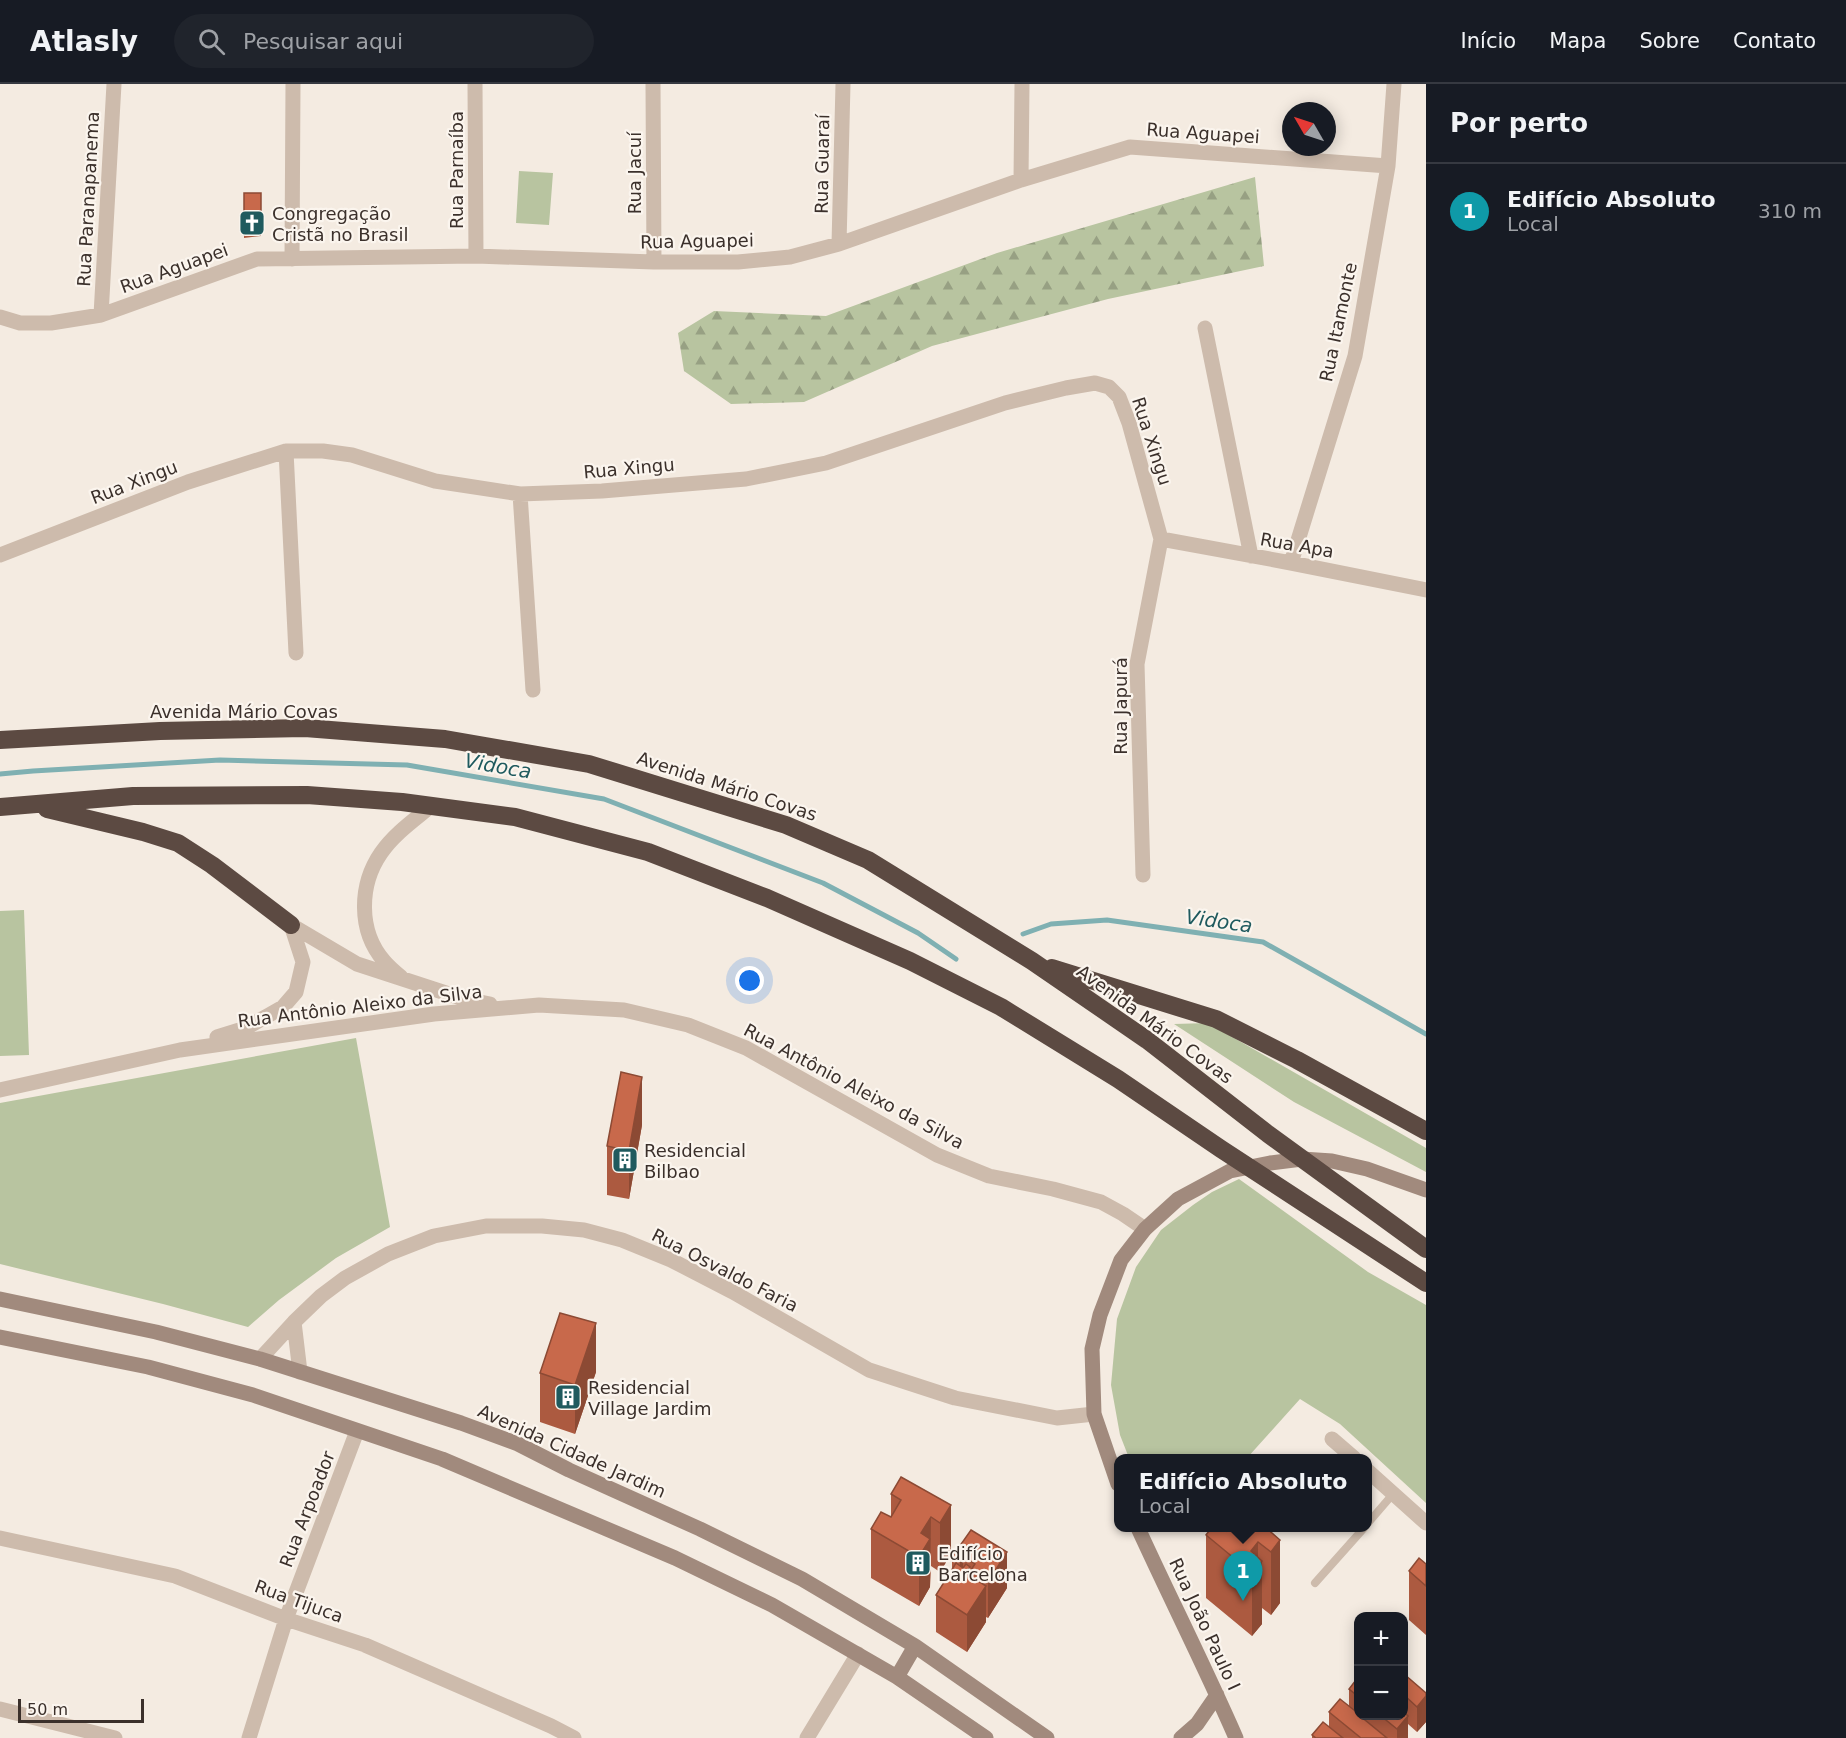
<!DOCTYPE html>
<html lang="pt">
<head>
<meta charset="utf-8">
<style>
	:root { --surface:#171b24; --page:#20242c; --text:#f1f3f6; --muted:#9ea1a6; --line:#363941; --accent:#0f766e }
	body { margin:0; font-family:"DejaVu Sans",sans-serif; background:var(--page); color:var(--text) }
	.controls { position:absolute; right:18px; bottom:18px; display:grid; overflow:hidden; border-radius:12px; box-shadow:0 3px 15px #0003 }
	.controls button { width:54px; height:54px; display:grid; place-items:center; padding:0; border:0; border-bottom:2px solid var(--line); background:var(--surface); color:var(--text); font:30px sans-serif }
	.compass { position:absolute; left:1282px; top:18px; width:54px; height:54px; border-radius:50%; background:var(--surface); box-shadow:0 3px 15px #0003; rotate:309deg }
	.scale { position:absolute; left:18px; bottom:15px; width:126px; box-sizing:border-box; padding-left:6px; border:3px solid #3b302b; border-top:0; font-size:16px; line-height:21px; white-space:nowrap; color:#3b302b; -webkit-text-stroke:4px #fbf5ee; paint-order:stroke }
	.you { position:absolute; left:750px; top:897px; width:21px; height:21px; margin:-15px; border:4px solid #fff; border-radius:50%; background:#1a73e8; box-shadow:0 0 0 9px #1a73e833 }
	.badge { display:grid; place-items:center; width:39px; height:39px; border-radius:50%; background:var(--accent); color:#fff; font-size:20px; font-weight:700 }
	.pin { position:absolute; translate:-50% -50px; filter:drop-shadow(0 2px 3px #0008) }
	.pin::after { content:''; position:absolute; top:32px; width:21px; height:18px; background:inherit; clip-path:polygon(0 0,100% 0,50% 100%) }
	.popup { position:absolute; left:1114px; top:1370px; width:258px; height:78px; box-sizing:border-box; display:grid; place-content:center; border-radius:12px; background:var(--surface); filter:drop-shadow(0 2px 4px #0005); font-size:20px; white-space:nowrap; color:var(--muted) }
	.popup b { font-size:22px; color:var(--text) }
	.popup::after { content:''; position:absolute; left:50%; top:100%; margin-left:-12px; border:12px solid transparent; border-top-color:var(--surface) }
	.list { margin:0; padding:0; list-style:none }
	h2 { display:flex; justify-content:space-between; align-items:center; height:78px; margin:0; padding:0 24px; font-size:26px }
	h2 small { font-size:20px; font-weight:400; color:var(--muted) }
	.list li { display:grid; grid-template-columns:39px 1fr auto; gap:18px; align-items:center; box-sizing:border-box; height:96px; padding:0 24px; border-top:2px solid var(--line) }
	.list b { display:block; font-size:22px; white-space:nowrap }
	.list p { margin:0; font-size:20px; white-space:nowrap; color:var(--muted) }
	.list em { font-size:20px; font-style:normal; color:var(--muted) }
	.icon { flex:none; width:33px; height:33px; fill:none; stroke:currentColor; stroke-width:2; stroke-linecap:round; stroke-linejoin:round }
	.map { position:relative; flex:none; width:1426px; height:1654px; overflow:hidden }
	header { display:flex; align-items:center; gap:36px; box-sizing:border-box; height:84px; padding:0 30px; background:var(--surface); border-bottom:2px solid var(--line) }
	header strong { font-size:28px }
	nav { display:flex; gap:33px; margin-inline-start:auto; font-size:21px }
	.search { width:420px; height:54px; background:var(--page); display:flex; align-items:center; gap:15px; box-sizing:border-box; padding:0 21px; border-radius:33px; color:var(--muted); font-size:22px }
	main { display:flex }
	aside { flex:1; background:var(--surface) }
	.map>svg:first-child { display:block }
</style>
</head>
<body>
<header>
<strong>Atlasly</strong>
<div class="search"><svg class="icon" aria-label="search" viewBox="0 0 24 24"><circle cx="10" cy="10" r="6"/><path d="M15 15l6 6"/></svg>Pesquisar aqui</div>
<nav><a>Início</a><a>Mapa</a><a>Sobre</a><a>Contato</a></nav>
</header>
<main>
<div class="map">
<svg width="1426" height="1654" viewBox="0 0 1426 1654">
	<defs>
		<pattern id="forest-firs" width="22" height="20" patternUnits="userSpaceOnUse" patternTransform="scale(1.5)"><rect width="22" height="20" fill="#b8c4a0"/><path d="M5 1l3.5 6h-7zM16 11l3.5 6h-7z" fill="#97a083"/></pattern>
	</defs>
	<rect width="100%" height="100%" fill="#f4ebe1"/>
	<path fill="#b8c4a0" d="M519 87 553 89 549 141 516 139Z
		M24 826 29 971 0 972V827Z
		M1208 939 1426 1064V1088L1294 1018 1174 940Z
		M356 954 390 1143 336 1174 279 1216 248 1243 163 1220 0 1180V1019Z
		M1239 1095 1368 1188 1426 1221V1419L1340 1340 1300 1315 1247 1374H1129L1120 1351 1111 1301 1117 1235 1136 1183 1161 1146 1193 1121 1212 1108Z"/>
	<path fill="url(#forest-firs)" d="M1255 93 1264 182 1108 215 932 262 804 318 731 320 684 287 678 249 714 227 826 232 997 169Z"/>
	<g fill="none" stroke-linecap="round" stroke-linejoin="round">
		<path stroke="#7fb0b2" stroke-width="5" d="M0 690 33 687 220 676 407 681 604 715 823 799 918 849 956 875
			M1023 850 1051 840 1107 836 1263 858 1426 950"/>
		<path stroke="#cdbbac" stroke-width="8" d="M1368 1439 1393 1410
			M1315 1499 1364 1444"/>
		<path stroke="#cdbbac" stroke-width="15" d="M475 0 476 172
			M653 0 654 178
			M1021 96 1022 0
			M839 160 843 0
			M292 175 293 0
			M101 231 114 0
			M0 233 20 239H51L101 231 257 175 476 172 654 178H738L790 173 839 160 1021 96 1130 63 1388 82
			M1205 244 1251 472
			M286 367 296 569
			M520 410 533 606
			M1161 455 1291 479 1426 506
			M0 471 188 398 286 367H323L352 371 435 397 520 410 602 407 746 395 826 379 1005 319 1066 304 1095 299 1109 303 1119 313 1129 339 1161 455 1137 580 1143 791
			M1291 479 1355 272 1388 82 1394 0
			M291 841 357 880 461 914 490 920
			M401 893C395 888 389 883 384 877 358 847 359 801 381 769 394 750 414 736 431 722
			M217 953 246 944 269 931 283 923 296 908 303 878 291 841
			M0 1006 180 966 434 930 539 921 624 926 688 941 746 964 937 1071 989 1092 1053 1105 1101 1118 1123 1130 1145 1145
			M294 1238 300 1288
			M260 1275 294 1238 321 1212 345 1194 388 1170 434 1152 486 1142H542L584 1146 622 1156 671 1176 733 1208 869 1286 955 1314 1057 1334 1094 1330
			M1332 1355 1354 1374
			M1368 1387 1426 1439
			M0 1454 175 1492 286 1535 365 1561 551 1642 574 1654
			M0 1625 115 1654
			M249 1654 286 1535 357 1347
			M807 1654 858 1570"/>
		<path stroke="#a18a7d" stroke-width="15" d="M0 1215 156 1248 260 1275 461 1339 518 1360 569 1386 700 1445 802 1495 915 1562 1047 1654
			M0 1253 148 1283 253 1311 442 1375 675 1474 772 1521 897 1593 986 1654
			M1118 1400 1094 1330 1092 1265 1100 1231 1121 1176 1145 1145 1178 1115 1230 1087 1270 1079 1302 1075 1332 1077 1367 1085 1426 1106
			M1138 1444C1170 1514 1205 1583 1236 1654
			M897 1593 915 1562
			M1181 1654 1197 1640 1217 1611"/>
		<path stroke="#5c4a42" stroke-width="18" d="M0 656 160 647 305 644 445 655 589 680 786 741 868 776 1032 877 1147 956 1268 1050 1426 1165
			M0 723 133 712 307 711 402 718 515 733 648 768 767 814 910 877 1001 923 1118 995 1221 1065 1426 1199
			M47 725 143 748 178 759 212 781 291 841
			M1052 884 1216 935 1297 976 1426 1047"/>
	</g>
	<path fill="#ac5a40" d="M244 109H261V152L244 154Z
		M642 1041 629 1115 607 1111V1062Z
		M596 1288 575 1350 540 1338V1289Z
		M891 1410 951 1421V1470L940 1488 931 1482 930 1503 919 1522 871 1494V1445L891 1433Z
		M1225 1443H1265L1280 1456V1519L1271 1531 1262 1524V1540L1252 1552 1206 1514V1451L1225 1446Z
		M971 1446 1007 1504 988 1534 986 1533V1538L967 1568 936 1548V1511L952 1485V1473Z
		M1426 1480V1551L1409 1536V1487Z
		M1404 1591 1426 1609V1638L1417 1648 1408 1640V1654H1312V1651L1329 1643V1628L1349 1622V1605L1359 1592V1632H1404Z"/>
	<path fill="#8c4a34" d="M642 993V1041L629 1115V1067Z
		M596 1239V1288L575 1350V1301Z
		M951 1421V1470L940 1488V1439Z
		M931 1433 930 1503 919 1522V1473L921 1449Z
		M1280 1456V1519L1271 1531V1468Z
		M1258 1458V1482L1262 1477V1540L1252 1552V1489L1251 1467Z
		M1007 1468V1504L988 1534V1498Z
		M963 1472V1509L960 1514V1478Z
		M970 1483V1519L966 1489Z
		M986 1502V1538L967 1568V1531Z
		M1426 1612V1638L1417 1648V1623Z
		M1408 1632V1654H1397V1645Z"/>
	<path fill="#c8694b" stroke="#8c4a34" stroke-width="1.5" d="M244 109H261V134L244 136Z
		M621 988 642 993 629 1067 607 1062Z
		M560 1229 596 1239 575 1301 540 1289Z
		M901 1393 951 1421 940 1439 931 1433 921 1449 930 1455 919 1473 871 1445 881 1428 891 1433 901 1416 891 1410Z
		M1212 1443H1222L1226 1447 1228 1443H1265L1280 1456 1271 1468 1258 1458 1251 1467 1262 1477 1252 1489 1206 1451Z
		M971 1446 1007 1468 988 1498 971 1486 975 1480 963 1472 960 1478 952 1473Z
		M1419 1474 1426 1480V1502L1409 1487Z
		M956 1479 963 1484 966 1480 970 1483 966 1489 986 1502 967 1531 936 1511Z
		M1404 1590 1426 1609V1612L1417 1623 1404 1611Z
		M1359 1592V1613L1349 1605Z
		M1340 1615 1359 1630V1632H1360L1387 1654H1361L1329 1628Z
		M1404 1628 1408 1632 1397 1645 1381 1632H1404Z
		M1323 1638 1343 1654H1316L1312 1651Z"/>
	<defs>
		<symbol id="church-square" viewBox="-11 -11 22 22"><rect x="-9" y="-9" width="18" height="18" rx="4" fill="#1f5a5e" stroke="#fbf5ee"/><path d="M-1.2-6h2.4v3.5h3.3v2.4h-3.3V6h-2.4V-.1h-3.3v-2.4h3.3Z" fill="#fff"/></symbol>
		<symbol id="building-square" viewBox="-11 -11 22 22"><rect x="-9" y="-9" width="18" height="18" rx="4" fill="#1f5a5e" stroke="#fbf5ee"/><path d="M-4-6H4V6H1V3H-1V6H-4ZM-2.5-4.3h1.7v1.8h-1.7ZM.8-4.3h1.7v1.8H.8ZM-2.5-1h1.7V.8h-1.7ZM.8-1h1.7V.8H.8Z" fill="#fff"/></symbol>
	</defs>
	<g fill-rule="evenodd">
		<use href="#church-square" x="237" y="124" width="30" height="30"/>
		<use href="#building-square" x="610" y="1061" width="30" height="30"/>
		<use href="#building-square" x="553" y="1298" width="30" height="30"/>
		<use href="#building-square" x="903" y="1464" width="30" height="30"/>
	</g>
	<g text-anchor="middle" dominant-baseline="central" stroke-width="4.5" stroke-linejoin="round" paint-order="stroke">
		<g font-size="18" fill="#3b302b" stroke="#fbf5ee">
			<text transform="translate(1203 49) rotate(4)">Rua Aguapei</text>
			<text transform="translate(822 80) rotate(-89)">Rua Guaraí</text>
			<text transform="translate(456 86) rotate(-90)">Rua Parnaíba</text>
			<text transform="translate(634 89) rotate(-90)">Rua Jacuí</text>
			<text transform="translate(88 115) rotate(-87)">Rua Paranapanema</text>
			<text transform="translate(697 157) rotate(-1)">Rua Aguapei</text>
			<text transform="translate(174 184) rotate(-20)">Rua Aguapei</text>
			<text transform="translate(1338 238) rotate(-78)">Rua Itamonte</text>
			<text transform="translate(1152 357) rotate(72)">Rua Xingu</text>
			<text transform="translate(629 384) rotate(-5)">Rua Xingu</text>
			<text transform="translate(134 398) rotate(-21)">Rua Xingu</text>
			<text transform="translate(1297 461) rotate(10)">Rua Apa</text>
			<text transform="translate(1120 622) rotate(-90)">Rua Japurá</text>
			<text x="244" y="627">Avenida Mário Covas</text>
			<text transform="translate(727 702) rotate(18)">Avenida Mário Covas</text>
			<text transform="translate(360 922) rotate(-7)">Rua Antônio Aleixo da Silva</text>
			<text transform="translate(1155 940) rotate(36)">Avenida Mário Covas</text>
			<text transform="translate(854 1002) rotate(28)">Rua Antônio Aleixo da Silva</text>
			<text transform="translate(725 1186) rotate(27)">Rua Osvaldo Faria</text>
			<text transform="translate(572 1367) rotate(24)">Avenida Cidade Jardim</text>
			<text transform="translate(307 1425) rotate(-69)">Rua Arpoador</text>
			<text transform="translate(299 1517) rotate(20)">Rua Tijuca</text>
			<text transform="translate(1205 1540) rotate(65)">Rua João Paulo I</text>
		</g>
		<g font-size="18" fill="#3b302b" stroke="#fbf5ee" text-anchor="start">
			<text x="272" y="129">Congregação<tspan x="272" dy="21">Cristã no Brasil</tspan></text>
			<text x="644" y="1066">Residencial<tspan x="644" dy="21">Bilbao</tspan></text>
			<text x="588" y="1303">Residencial<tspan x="588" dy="21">Village Jardim</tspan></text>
			<text x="938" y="1469">Edifício<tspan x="938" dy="21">Barcelona</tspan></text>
		</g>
		<g font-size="20" font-style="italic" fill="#1f5a5e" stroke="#fbf5ee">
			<text transform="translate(498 682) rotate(10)">Vidoca</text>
			<text transform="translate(1219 837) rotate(8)">Vidoca</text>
		</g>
	</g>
</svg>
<div class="controls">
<button>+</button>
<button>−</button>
</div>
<svg class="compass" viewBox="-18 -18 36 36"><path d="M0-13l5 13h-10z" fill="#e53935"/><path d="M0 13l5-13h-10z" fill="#9ea1a6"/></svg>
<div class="scale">50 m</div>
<div class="you"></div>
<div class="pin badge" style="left:1243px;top:1517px;background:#0f9aa8">1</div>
<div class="popup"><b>Edifício Absoluto</b>Local</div>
</div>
<aside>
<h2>Por perto<small></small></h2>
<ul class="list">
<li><span class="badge" style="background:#0f9aa8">1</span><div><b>Edifício Absoluto</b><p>Local</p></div><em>310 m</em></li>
</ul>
</aside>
</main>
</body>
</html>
